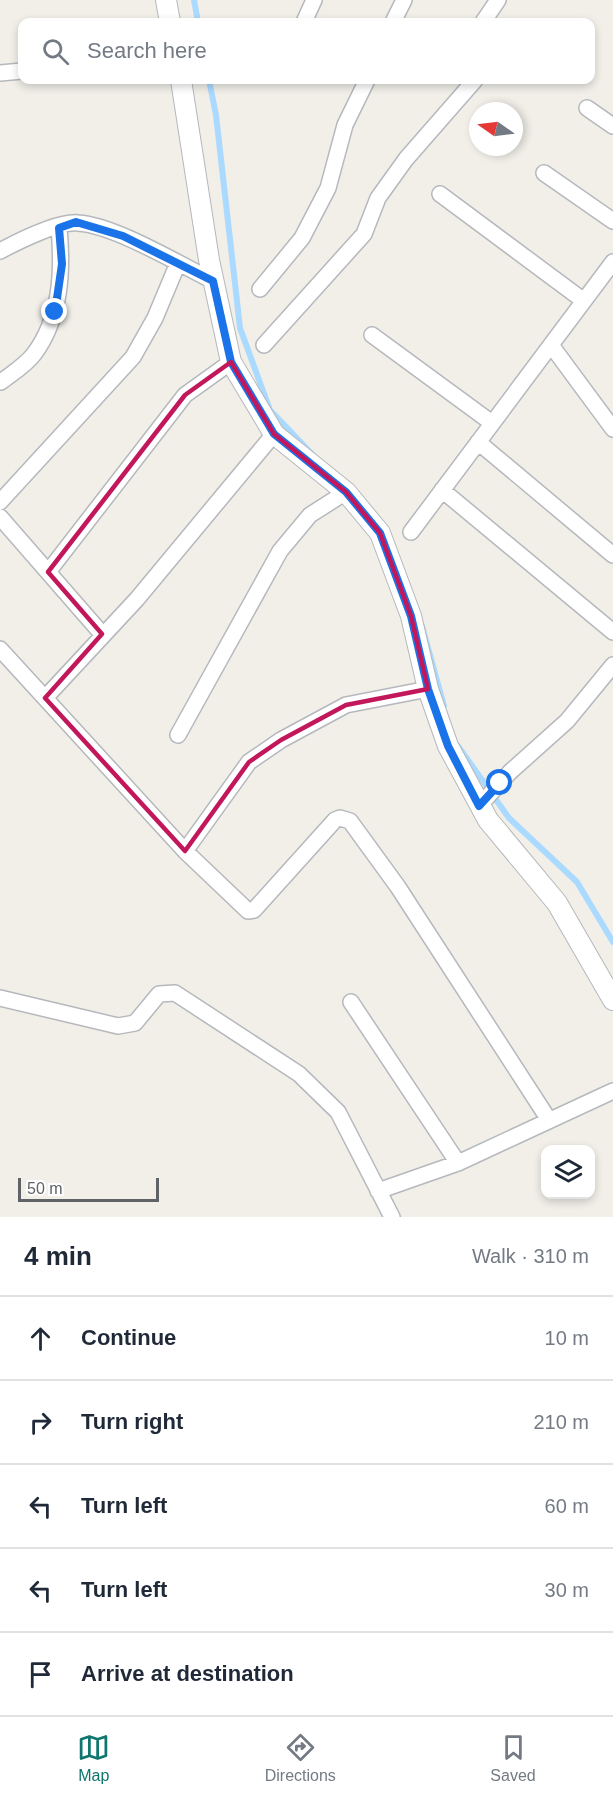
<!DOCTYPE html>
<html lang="en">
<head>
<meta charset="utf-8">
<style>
	:root { --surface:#fff; --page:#f6f6f7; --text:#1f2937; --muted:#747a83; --line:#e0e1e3; --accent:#0f766e }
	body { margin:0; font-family:Arial,sans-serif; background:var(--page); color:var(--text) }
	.controls { position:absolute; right:18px; bottom:18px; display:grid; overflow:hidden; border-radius:12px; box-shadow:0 3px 9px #0003 }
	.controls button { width:54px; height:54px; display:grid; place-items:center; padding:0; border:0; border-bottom:2px solid var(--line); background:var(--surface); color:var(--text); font:30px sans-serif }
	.compass { position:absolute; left:469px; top:102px; width:54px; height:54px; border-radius:50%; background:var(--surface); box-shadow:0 3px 9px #0003; rotate:284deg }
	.scale { position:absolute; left:18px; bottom:15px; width:141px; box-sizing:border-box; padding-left:6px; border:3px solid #5f6368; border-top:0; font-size:16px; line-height:21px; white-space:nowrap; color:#5f6368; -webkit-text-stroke:4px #fff; paint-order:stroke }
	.stop { position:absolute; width:18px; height:18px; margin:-14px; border:4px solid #1a73e8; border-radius:50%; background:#fff }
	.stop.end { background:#1a73e8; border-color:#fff; box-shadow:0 2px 6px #0008 }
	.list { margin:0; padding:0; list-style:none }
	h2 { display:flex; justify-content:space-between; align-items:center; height:78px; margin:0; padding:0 24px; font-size:26px }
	h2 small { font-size:20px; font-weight:400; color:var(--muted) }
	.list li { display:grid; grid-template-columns:39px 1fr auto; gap:18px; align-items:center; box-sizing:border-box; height:84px; padding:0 24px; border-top:2px solid var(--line) }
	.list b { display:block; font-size:22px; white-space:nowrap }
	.list em { font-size:20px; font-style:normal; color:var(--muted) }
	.icon { flex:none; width:33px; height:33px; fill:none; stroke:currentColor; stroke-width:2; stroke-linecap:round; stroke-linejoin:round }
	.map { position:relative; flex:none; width:613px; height:1217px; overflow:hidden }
	.search { position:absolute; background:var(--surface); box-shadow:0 3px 9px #0003; left:18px; right:18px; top:18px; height:66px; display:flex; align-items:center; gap:15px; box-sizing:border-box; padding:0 21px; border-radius:12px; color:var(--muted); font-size:22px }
	.sheet { height:498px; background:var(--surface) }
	nav { display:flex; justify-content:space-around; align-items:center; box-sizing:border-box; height:84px; border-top:2px solid var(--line); background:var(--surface); font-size:16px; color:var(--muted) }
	nav a { display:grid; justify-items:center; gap:3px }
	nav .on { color:var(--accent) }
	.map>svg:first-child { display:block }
</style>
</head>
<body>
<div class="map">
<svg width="613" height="1217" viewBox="0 0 613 1217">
	<rect width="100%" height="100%" fill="#f1efe8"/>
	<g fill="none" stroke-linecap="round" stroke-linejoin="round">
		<path stroke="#aadaff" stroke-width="6" d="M194 0 198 22
			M209 80 216 115 240 328 270 410 312 454
			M422 626 444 706
			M458 746 509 818 577 882 613 942"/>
		<defs>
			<path id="minor" d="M304 22 314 0
				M393 22 404 0
				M483 22 498 0
				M0 73 22 71
				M587 108 613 126
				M544 173 613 221
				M440 194 584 301
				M0 251C17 242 59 221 78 223 114 225 179 264 213 281
				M260 289 302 238 328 188 345 125 367 80
				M372 335 492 423
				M264 345 364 234 378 198 406 159 475 80
				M551 345 613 429
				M1 382C11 374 26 365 34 354 61 318 63 271 59 228
				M478 442 613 555
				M442 490 613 632
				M0 502 133 357 155 318 178 263
				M0 517 102 634
				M411 532 613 262
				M48 572 185 395 231 362
				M0 649 185 851 248 911 254 910 335 820 340 818 350 821 398 887 549 1120
				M45 698 137 599 274 434
				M178 735 280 551 310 515 346 492
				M479 806 510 772 567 721 613 665
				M185 851 249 762 281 740 346 705 428 689
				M0 998 118 1026 135 1023 159 994 175 993 299 1074 338 1112 392 1217
				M351 1002 458 1163
				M378 1191 458 1163 613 1091"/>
			<path id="tertiary" d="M166 0 170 22
				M181 80 209 260 231 362 274 434 346 492 380 533 411 616 428 689 448 746 488 820 557 903 613 1000"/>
		</defs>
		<use href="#minor" stroke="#b5b8bc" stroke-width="18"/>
		<use href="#tertiary" stroke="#b5b8bc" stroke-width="22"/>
		<use href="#minor" stroke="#fff" stroke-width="15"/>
		<use href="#tertiary" stroke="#fff" stroke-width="20"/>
	</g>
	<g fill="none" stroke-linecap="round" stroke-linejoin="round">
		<path stroke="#1a73e8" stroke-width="8" d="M55 312 62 264 59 228 76 222 123 236 213 281 231 362 274 434 346 492 380 533 411 616 428 689 448 746 479 806 500 783"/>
	</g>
	<path fill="none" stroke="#c2185b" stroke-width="4.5" stroke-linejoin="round" d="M231 362 274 434 346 492 380 533 411 616 428 689 346 705 281 740 249 762 185 851 45 698 102 634 48 572 185 395Z"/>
</svg>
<div class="controls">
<button><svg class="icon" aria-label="layers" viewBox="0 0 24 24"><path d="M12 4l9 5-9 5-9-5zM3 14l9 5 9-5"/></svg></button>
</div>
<svg class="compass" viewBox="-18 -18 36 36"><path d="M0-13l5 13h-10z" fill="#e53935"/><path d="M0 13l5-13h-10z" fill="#747a83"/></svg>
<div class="scale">50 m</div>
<div class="stop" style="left:500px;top:783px"></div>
<div class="stop end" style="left:55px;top:312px"></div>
<div class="search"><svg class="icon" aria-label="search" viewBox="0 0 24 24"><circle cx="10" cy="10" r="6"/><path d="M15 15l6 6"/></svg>Search here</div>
</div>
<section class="sheet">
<h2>4 min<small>Walk · 310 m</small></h2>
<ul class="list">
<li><svg class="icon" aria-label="ahead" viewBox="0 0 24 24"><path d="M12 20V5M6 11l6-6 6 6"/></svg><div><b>Continue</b></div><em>10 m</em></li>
<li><svg class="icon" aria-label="right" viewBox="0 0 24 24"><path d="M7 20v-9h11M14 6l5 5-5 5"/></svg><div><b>Turn right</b></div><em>210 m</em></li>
<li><svg class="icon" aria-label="left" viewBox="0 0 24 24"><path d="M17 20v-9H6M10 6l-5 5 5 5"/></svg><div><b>Turn left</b></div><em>60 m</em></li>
<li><svg class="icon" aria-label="left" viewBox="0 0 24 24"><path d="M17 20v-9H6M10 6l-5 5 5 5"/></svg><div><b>Turn left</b></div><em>30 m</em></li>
<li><svg class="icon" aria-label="arrive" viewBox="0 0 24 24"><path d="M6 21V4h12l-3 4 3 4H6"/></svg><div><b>Arrive at destination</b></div></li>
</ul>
</section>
<nav>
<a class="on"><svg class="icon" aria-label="map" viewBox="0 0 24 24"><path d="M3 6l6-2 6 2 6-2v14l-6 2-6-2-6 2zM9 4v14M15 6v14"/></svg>Map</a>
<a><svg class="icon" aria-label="directions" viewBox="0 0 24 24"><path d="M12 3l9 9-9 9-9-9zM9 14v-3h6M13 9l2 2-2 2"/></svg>Directions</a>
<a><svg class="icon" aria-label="saved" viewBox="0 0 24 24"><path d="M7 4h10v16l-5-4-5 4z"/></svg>Saved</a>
</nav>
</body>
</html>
